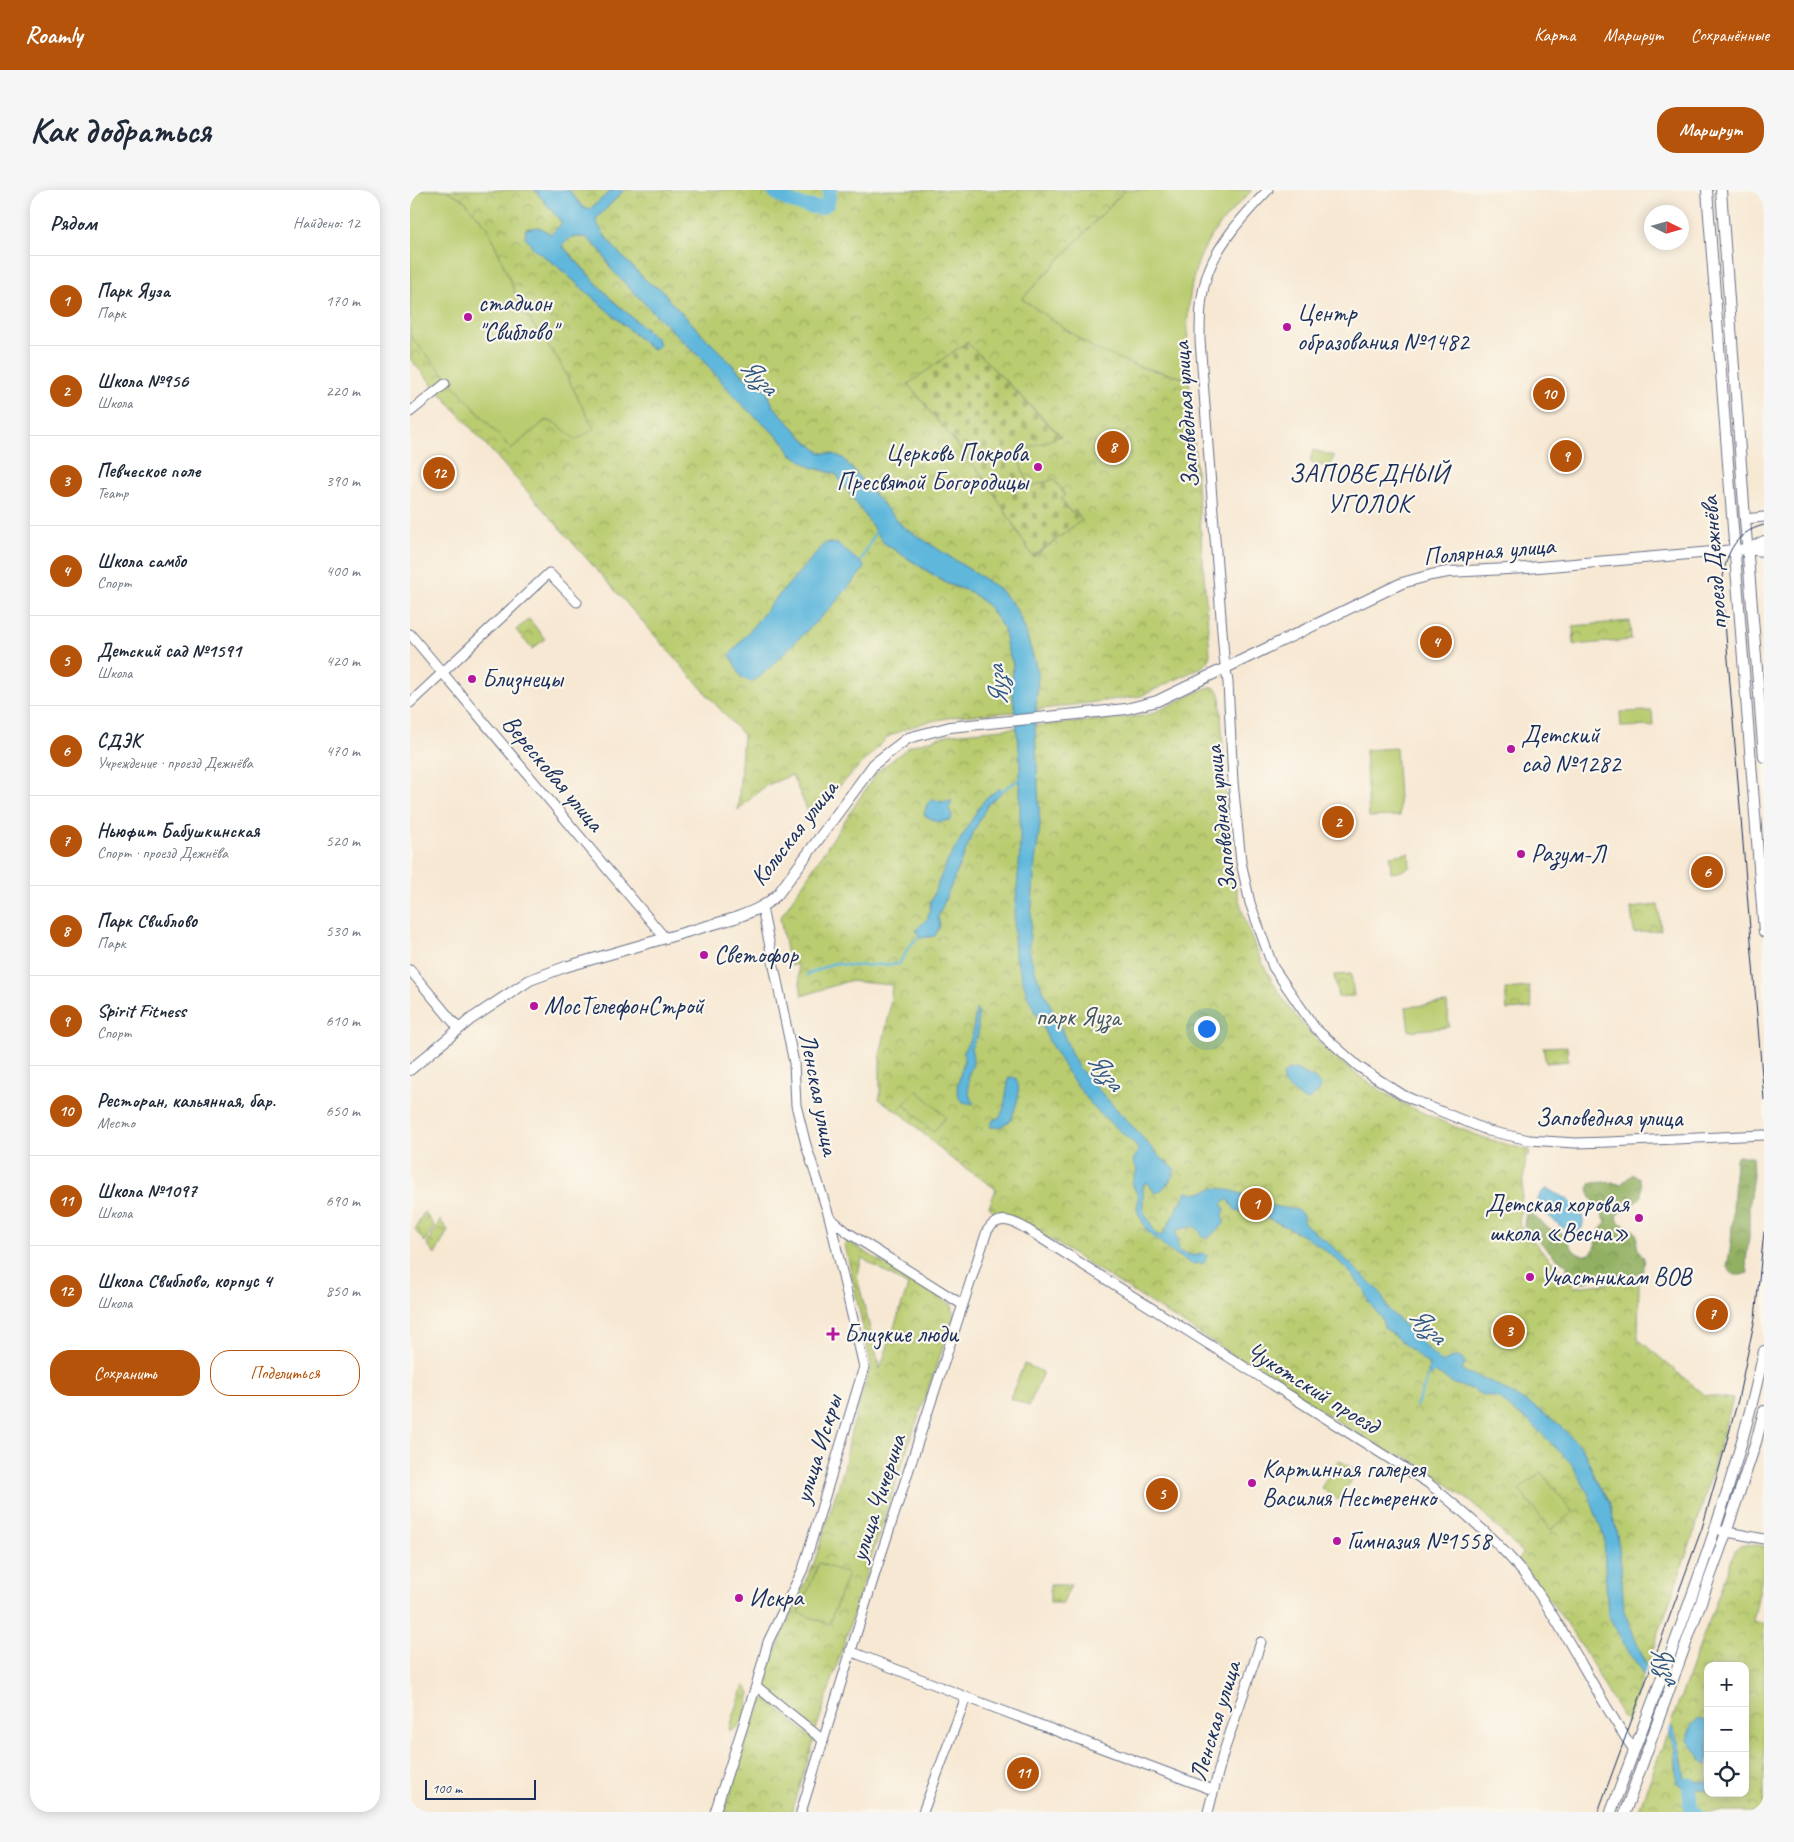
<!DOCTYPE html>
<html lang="ru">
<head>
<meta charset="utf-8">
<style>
	:root { --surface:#fff; --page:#f6f6f7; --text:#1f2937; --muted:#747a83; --line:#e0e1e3; --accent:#b45309 }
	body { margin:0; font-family:Caveat,sans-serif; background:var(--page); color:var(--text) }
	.controls { position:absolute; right:15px; bottom:15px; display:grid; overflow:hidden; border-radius:10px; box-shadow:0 2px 12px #0003 }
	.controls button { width:45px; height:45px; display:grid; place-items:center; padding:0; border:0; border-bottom:1px solid var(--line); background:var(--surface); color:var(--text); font:25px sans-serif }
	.compass { position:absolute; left:1234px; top:15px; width:45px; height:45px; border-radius:50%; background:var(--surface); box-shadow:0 2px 12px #0003; rotate:95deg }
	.scale { position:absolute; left:15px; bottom:12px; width:111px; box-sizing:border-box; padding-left:5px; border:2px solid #1b2f5e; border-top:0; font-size:14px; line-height:18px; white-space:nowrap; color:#1b2f5e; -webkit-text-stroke:4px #fbf7ec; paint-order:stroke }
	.you { position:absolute; left:796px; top:838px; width:18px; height:18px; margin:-12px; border:4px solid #fff; border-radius:50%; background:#1a73e8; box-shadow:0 0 0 8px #1a73e833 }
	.badge { display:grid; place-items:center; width:32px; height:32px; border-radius:50%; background:var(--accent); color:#fff; font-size:16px; font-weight:700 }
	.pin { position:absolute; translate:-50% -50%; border:2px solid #fff; box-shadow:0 1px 5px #0006 }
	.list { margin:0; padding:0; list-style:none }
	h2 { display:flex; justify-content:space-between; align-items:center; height:65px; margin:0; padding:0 20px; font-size:21px }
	h2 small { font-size:16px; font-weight:400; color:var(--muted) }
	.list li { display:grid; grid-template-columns:32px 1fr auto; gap:15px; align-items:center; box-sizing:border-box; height:90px; padding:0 20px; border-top:1px solid var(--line) }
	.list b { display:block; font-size:19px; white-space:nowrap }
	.list p { margin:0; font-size:16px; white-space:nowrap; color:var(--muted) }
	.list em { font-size:16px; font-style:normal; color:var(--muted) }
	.actions { display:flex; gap:10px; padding:15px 20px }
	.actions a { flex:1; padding:11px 0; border:1px solid var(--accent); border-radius:20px; text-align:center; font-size:18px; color:var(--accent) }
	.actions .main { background:var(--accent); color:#fff }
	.icon { flex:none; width:28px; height:28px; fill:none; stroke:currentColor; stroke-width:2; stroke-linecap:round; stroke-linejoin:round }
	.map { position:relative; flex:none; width:1354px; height:1622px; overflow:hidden; border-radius:20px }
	header { display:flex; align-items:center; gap:30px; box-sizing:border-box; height:70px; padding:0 25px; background:var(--accent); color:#fff }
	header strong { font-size:24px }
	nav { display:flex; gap:28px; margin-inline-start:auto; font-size:18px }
	.intro { display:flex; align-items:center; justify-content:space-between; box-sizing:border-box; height:120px; padding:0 30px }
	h1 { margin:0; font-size:35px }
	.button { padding:12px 22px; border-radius:20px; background:var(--accent); color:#fff; font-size:18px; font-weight:700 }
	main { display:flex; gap:30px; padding:0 30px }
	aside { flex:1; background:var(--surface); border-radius:20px; box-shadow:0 2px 12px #0003 }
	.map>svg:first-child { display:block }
</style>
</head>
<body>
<header>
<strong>Roamly</strong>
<nav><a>Карта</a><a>Маршрут</a><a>Сохранённые</a></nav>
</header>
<div class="intro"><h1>Как добраться</h1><a class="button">Маршрут</a></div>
<main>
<aside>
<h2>Рядом<small>Найдено: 12</small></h2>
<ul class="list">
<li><span class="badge">1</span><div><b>Парк Яуза</b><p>Парк</p></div><em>170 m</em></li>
<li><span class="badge">2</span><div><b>Школа №956</b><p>Школа</p></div><em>220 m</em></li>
<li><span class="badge">3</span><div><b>Певческое поле</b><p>Театр</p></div><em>390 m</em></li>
<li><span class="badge">4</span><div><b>Школа самбо</b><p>Спорт</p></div><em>400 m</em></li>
<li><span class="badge">5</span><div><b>Детский сад №1591</b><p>Школа</p></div><em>420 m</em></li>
<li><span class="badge">6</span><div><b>СДЭК</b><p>Учреждение · проезд Дежнёва</p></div><em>470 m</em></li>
<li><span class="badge">7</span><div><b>Ньюфит Бабушкинская</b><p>Спорт · проезд Дежнёва</p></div><em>520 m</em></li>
<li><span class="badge">8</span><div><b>Парк Свиблово</b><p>Парк</p></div><em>530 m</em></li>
<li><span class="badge">9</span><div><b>Spirit Fitness</b><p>Спорт</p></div><em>610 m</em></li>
<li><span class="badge">10</span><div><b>Ресторан, кальянная, бар.</b><p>Место</p></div><em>650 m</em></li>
<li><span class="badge">11</span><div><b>Школа №1097</b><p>Школа</p></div><em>690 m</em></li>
<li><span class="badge">12</span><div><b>Школа Свиблово, корпус 4</b><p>Школа</p></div><em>850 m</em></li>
</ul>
<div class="actions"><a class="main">Сохранить</a><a>Поделиться</a></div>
</aside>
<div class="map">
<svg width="1354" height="1622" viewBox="0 0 1354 1622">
	<defs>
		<pattern id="grass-tufts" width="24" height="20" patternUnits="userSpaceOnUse" patternTransform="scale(1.25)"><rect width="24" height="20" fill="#b9cc70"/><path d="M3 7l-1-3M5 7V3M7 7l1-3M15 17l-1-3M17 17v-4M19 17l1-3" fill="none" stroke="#96a65f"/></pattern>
		<pattern id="forest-crowns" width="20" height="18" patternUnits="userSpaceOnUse" patternTransform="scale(1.25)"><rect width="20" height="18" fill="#92b062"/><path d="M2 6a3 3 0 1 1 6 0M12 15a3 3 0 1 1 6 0" fill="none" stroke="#769054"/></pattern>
		<pattern id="cemetery-stones" width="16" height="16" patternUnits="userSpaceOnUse" patternTransform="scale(1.25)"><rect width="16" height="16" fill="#b9cc70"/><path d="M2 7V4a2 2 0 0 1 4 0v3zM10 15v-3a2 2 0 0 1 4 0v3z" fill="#96a65f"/></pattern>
		<pattern id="park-crowns" width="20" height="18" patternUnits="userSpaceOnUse" patternTransform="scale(1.25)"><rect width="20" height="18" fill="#b9cc70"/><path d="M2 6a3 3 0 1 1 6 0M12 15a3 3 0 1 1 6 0" fill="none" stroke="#96a65f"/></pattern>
	</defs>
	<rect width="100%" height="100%" fill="#fbf7ec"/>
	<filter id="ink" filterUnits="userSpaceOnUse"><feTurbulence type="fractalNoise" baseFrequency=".02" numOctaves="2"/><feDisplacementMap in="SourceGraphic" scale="10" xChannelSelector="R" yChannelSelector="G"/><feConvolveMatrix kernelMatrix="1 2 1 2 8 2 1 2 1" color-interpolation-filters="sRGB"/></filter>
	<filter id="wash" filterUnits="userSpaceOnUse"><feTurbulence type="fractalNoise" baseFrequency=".0096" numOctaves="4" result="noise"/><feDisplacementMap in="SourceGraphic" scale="20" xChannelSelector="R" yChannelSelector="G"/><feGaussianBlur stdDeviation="1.12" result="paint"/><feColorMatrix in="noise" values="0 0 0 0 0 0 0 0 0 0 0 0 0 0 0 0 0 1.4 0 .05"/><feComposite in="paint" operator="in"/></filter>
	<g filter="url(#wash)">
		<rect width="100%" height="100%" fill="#f7e8d3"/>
		<path fill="url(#grass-tufts)" stroke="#6a7e67" d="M334 1495 340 1503C337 1516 335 1540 319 1540Z"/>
		<path fill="url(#forest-crowns)" stroke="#567060" d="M1328 966H1342L1343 986 1339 1013V1048L1336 1072 1338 1083C1328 1086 1323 1087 1317 1077L1321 1054 1326 969Z
			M1223 984C1233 988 1231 997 1231 1007L1220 1017 1206 1025 1209 1032C1213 1035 1223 1038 1226 1043 1228 1046 1226 1051 1227 1055 1229 1067 1238 1063 1233 1081L1226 1084 1191 1086 1176 1092H1168L1157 1083V1075L1145 1067 1114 1036 1116 1022 1119 1021C1125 1026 1130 1033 1137 1037 1141 1040 1146 1040 1151 1043 1160 1051 1163 1070 1180 1064L1185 1058 1190 1040 1196 1032C1190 1020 1182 1012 1178 999L1181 993 1196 992 1211 994Z"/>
		<path fill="url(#cemetery-stones)" stroke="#6a7e67" d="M557 152 651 247 644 289 655 305 651 309 661 322 665 320 672 330 623 367 577 292 497 193Z"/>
		<path fill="url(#park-crowns)" stroke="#6a7e67" fill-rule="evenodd" d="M0 0H125L152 33 141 44 129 37 124 59 146 75 240 158 247 149 201 109 152 55 161 47H176L191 61 202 80 248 127 291 168 332 215 375 253 380 263 401 277 426 284 474 353 537 394 561 402 578 416 594 439 597 458 603 474 602 497 605 522 548 526 517 532 495 539 478 547 400 626 382 585 355 596 328 620 333 545 0 169Z
			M159 0H202L180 19 173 18Z
			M214 0H715L612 109 727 176 779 189 800 464 798 472 792 477 731 506 625 520 628 483 614 437 605 417 588 398 492 336 453 292 433 268 423 264 411 263 397 252 363 216 355 197 336 189 258 109C251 95 248 100 238 92 226 81 188 44 186 29ZM557 152 651 246 609 261 608 270 620 297 644 289 655 305 651 309 661 323 665 320 672 330 623 367 577 292 498 194Z
			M119 429 135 449 122 459 106 440Z
			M1220 431 1221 450 1164 455 1163 436Z
			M803 497 808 500 810 504C812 543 814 582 817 621 818 639 817 657 821 674 845 803 914 883 1034 932 1062 944 1090 954 1120 960L1119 966 1116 965 1109 1035 1165 1097 1229 1090 1228 1149 1294 1205 1323 1209 1286 1337 1217 1533C1200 1510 1189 1484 1174 1460 1154 1428 1131 1399 1108 1369L1113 1364 1065 1315 1031 1290 993 1265 989 1270 603 1026 586 1024 579 1017 586 999 538 966 493 925 469 909 470 907V865L479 825 482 795 438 791 392 806 387 774 379 776 370 728 467 582 500 556 541 544 731 526 741 524 794 499Z
			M1248 715 1251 740 1224 743 1221 718Z
			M941 784 944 806 928 807 924 785Z
			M1119 797 1122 818 1097 820 1095 799Z
			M1157 856 1158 871 1136 873 1133 857Z
			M14 1022 24 1035 15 1052 5 1040Z
			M30 1030 38 1040 25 1065 17 1054Z
			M437 1051 542 1115 544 1126 492 1273 406 1540 352 1495 389 1405 404 1373 434 1278 441 1242 461 1174 435 1055ZM452 1068 498 1096 470 1179 447 1087Z
			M1336 1354 1354 1356V1378L1343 1431 1354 1433V1622H1228L1323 1366C1326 1359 1328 1356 1336 1354ZM1298 1476H1335V1603H1298Z
			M640 1395H661L653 1413H640Z
			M351 1505 354 1506 404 1550 382 1622H314L346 1521 349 1522 351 1515 345 1512 347 1507Z"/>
		<path fill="#b9cc70" stroke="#6a7e67" d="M0 0H36L53 9 78 38 113 121 148 169 184 239 166 250 147 234 136 230 101 259 0 146Z
			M715 0H842C828 15 812 30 801 47 773 89 777 141 779 189L727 176 683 158 612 109Z
			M903 260 924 266 920 278 900 272Z
			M1242 521 1243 536 1211 537 1210 522Z
			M986 558 990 626 959 627 955 560Z
			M999 663 1000 677 989 682 981 683 980 666Z
			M1037 813 1039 837 999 841 996 817Z
			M507 900 536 927 523 942 494 914Z
			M614 1174 633 1182 619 1216 600 1208Z
			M929 1270 947 1282 928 1310 911 1298Z
			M1131 1282 1163 1322 1141 1340 1109 1300Z
			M409 1373 438 1384 419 1434 389 1423Z"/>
		<path fill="#5eb7dc" stroke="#3c739d" d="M125 0H159L173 18 180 19 202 0H214L186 29C188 44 226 81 238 92 248 100 251 95 258 109L336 189 355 197 363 216 397 252 411 263 423 264 433 268 453 292 492 336 588 398 605 417 614 437 628 483 625 537 630 636 625 672 619 758C623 784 639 810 649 834 656 849 660 863 668 877L751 968 765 979C762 989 755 1000 745 1003L738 993H734L733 997V1020L746 1044 752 1046C761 1031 767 1016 777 1002L786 1004 804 998 816 999 853 1011 862 1016 887 1020 893 1025V1031L896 1035 923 1057 970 1102 978 1119 1032 1173 1044 1167H1052L1055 1172 1052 1181 1079 1191 1123 1216 1148 1234 1173 1259 1185 1287 1199 1311 1207 1344 1211 1376 1214 1421 1269 1554 1275 1588 1280 1590 1298 1593V1600L1273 1597 1267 1593 1265 1559 1229 1477 1218 1461 1198 1425 1195 1377 1194 1347 1178 1303 1161 1273 1119 1231 1106 1223 1089 1208 1070 1204 1062 1199 1044 1194 1025 1182 1021 1186 1018 1184 1019 1175 974 1137C972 1125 964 1120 958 1111 956 1107 957 1103 954 1100 931 1066 892 1042 854 1027H850L847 1024 825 1020 818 1009 812 1014 815 1020 813 1024 814 1034 798 1048 792 1047 790 1041 784 1036 766 1040 768 1056 770 1062 785 1066 793 1063 797 1066 794 1073 782 1074 762 1062 737 1041 727 1020 728 1006 722 993 727 980 723 971 728 961 726 955 685 919 659 885 640 853 618 807 605 765 604 735 610 662V568L602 497 603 474 597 458 594 439 578 416 561 402 538 394 474 353 426 284 401 277 380 263 375 253 332 215 291 168 248 127 202 80 191 61 176 47H161L152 56 201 109 247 149 249 154 246 159 240 158 146 75 124 59 115 47 116 39 129 37 141 44 152 33Z
			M415 353 428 354 454 376 453 380 424 414 352 485 341 492 331 487 320 465 362 413Z
			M590 598 593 601 578 614 563 643 528 727 530 736 525 746 510 748 506 740 518 728 521 711 535 676 568 619 576 608Z
			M523 609 531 612 542 611 539 619 542 626 541 630 527 632 514 625 517 614Z
			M566 819 568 822V845L561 858C564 869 564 875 558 885 560 896 556 904 564 914L553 912 549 908 547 898 554 870V860L562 846Z
			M885 879 904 888 911 896 910 900 899 910H894L873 893V885L877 881Z
			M599 887 606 888C612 903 606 915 601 930L590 937H580L583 930 590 927 594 918Z
			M1137 999 1158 1009 1174 1027 1172 1038 1166 1044 1159 1043 1129 1018C1126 1009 1129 1003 1137 999Z
			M1289 1529 1297 1532 1298 1536V1574L1295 1575 1277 1548 1282 1534Z"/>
		<path fill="#f7e8d3" d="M1239 1472 1262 1532 1257 1547 1232 1490Z"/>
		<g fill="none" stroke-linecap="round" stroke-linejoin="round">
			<path stroke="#5eb7dc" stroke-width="2.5" d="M350 197 358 187
				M451 371 467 339
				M591 601 612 588
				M397 785 424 773 442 776 489 774 499 757 510 745
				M1006 1216 1019 1185"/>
			<path stroke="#5eb7dc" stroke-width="14" d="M363 0C374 13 395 16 410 18L418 13 420 0
				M1279 1594 1281 1619 1286 1622"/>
		</g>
	</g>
	<g filter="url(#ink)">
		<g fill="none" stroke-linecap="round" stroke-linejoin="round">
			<defs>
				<path id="minor" d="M858 0C835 24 805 56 796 89 790 109 790 130 790 150L814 467 818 492 823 592 831 672 840 713 863 777 905 838 949 877 993 905 1013 914 1079 941 1119 950 1165 953 1199 952 1354 945
					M0 222 35 194
					M1335 329 1354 327
					M0 444 255 748
					M0 513 139 383 167 412
					M0 780 49 839
					M419 1027 437 1042 553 1115
					M1312 1341 1354 1349
					M440 1461 556 1507 803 1600
					M346 1496 358 1452 393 1379 454 1177 419 1026 396 955 386 915 384 873 352 718
					M305 1622 346 1496 413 1550
					M391 1622 467 1377 577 1041C587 1025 601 1030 615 1038L1018 1293C1055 1323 1093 1355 1122 1394 1160 1447 1187 1507 1224 1560
					M513 1622 556 1507
					M798 1622 813 1564 851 1452"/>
				<path id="major" d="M1297 0 1354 742
					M1311 0 1335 329 1354 567
					M1338 359 1354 351
					M0 880 61 829 120 790 155 777 325 728C341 722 355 717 368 704L464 574 498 548 540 537 716 519 747 511 992 393 1021 385 1038 382 1117 378 1337 359 1354 361
					M1201 1622C1257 1471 1321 1319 1354 1161
					M1215 1622 1316 1343 1346 1252 1354 1221"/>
			</defs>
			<use href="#minor" stroke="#687087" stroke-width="11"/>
			<use href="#major" stroke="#687087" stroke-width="12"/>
			<use href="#minor" stroke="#fff" stroke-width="9"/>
			<use href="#major" stroke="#fff" stroke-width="10"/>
			<path stroke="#1b2f5e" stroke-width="1" d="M1354 335C1322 343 1315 367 1312 396L1354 910
				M1188 1622 1292 1338 1309 1279 1328 1210 1345 1128 1354 1042"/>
		</g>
	</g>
	<g fill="#b5179e" stroke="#fbf7ec" stroke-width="2">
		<circle cx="58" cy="127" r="5"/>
		<circle cx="877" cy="137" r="5"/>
		<circle cx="628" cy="277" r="5"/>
		<circle cx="62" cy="489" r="5"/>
		<circle cx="1101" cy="559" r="5"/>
		<circle cx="1111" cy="664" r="5"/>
		<circle cx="294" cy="765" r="5"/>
		<circle cx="124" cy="816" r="5"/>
		<circle cx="1229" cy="1028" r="5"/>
		<circle cx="1120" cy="1087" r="5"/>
		<path d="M420.5 1136.5h5v5h5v5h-5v5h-5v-5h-5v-5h5z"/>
		<circle cx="842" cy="1293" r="5"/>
		<circle cx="927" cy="1351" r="5"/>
		<circle cx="329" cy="1408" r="5"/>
	</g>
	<g text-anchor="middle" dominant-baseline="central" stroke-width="4.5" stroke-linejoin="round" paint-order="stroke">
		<g font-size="25" fill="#1b2f5e" stroke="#fbf7ec" text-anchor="start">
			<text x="68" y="113">стадион<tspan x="68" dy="29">"Свиблово"</tspan></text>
			<text x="887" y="123">Центр<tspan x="887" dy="29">образования №1482</tspan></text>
			<text x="618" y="263" text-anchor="end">Церковь Покрова<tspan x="618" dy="29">Пресвятой Богородицы</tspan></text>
			<text x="72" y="489">Близнецы</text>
			<text x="1111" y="545">Детский<tspan x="1111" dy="29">сад №1282</tspan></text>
			<text x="1121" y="664">Разум-Л</text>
			<text x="304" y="765">Светофор</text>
			<text x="134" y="816">МосТелефонСтрой</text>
			<text x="1219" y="1014" text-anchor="end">Детская хоровая<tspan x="1219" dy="29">школа «Весна»</tspan></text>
			<text x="1130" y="1087">Участникам ВОВ</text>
			<text x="434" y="1144">Близкие люди</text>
			<text x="852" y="1279">Картинная галерея<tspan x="852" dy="29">Василия Нестеренко</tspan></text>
			<text x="937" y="1351">Гимназия №1558</text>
			<text x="339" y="1408">Искра</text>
		</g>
		<g font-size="25" fill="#1b2f5e" stroke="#fbf7ec">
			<text transform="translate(776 225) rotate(-94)">Заповедная улица</text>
			<text transform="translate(1079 361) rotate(-5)">Полярная улица</text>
			<text transform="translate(1304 373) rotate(-94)">проезд Дежнёва</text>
			<text transform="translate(143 583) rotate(50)">Вересковая улица</text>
			<text transform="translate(811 629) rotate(-96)">Заповедная улица</text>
			<text transform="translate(384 643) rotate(-52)">Кольская улица</text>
			<text transform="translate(409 904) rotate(79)">Ленская улица</text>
			<text x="1199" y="928">Заповедная улица</text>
			<text transform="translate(903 1198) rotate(32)">Чукотский проезд</text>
			<text transform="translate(408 1259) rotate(-73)">улица Искры</text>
			<text transform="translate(468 1308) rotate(-72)">улица Чичерина</text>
			<text transform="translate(805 1531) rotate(-73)">Ленская улица</text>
		</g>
		<g font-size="25" fill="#425662" stroke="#fbf7ec">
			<text x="668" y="827">парк Яуза</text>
		</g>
		<g font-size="26" font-style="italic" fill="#2f5884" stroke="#fbf7ec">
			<text transform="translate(349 186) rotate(45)">Яуза</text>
			<text transform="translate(587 496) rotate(-96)">Яуза</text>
			<text transform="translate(696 881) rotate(51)">Яуза</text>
			<text transform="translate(1018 1135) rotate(45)">Яуза</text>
			<text transform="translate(1256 1474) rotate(66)">Яуза</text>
		</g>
		<g font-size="26" letter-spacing="1" fill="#1b2f5e" stroke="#fbf7ec">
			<text x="959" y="283">ЗАПОВЕДНЫЙ<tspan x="959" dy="30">УГОЛОК</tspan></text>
		</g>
	</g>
</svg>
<div class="controls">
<button>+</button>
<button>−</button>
<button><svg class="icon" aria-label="locate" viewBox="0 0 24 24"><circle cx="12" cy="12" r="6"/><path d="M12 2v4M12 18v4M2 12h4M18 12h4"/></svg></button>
</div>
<svg class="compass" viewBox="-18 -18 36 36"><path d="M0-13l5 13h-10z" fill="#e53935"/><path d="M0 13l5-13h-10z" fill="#747a83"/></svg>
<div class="scale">100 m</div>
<div class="you"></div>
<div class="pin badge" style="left:846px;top:1014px">1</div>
<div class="pin badge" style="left:928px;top:632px">2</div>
<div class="pin badge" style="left:1099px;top:1141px">3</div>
<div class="pin badge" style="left:1026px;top:452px">4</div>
<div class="pin badge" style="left:752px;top:1304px">5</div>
<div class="pin badge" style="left:1297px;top:682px">6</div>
<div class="pin badge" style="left:1302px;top:1124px">7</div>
<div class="pin badge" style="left:703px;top:257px">8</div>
<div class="pin badge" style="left:1156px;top:266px">9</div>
<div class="pin badge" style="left:1139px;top:204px">10</div>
<div class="pin badge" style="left:613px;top:1583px">11</div>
<div class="pin badge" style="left:29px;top:283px">12</div>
</div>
</main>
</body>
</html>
